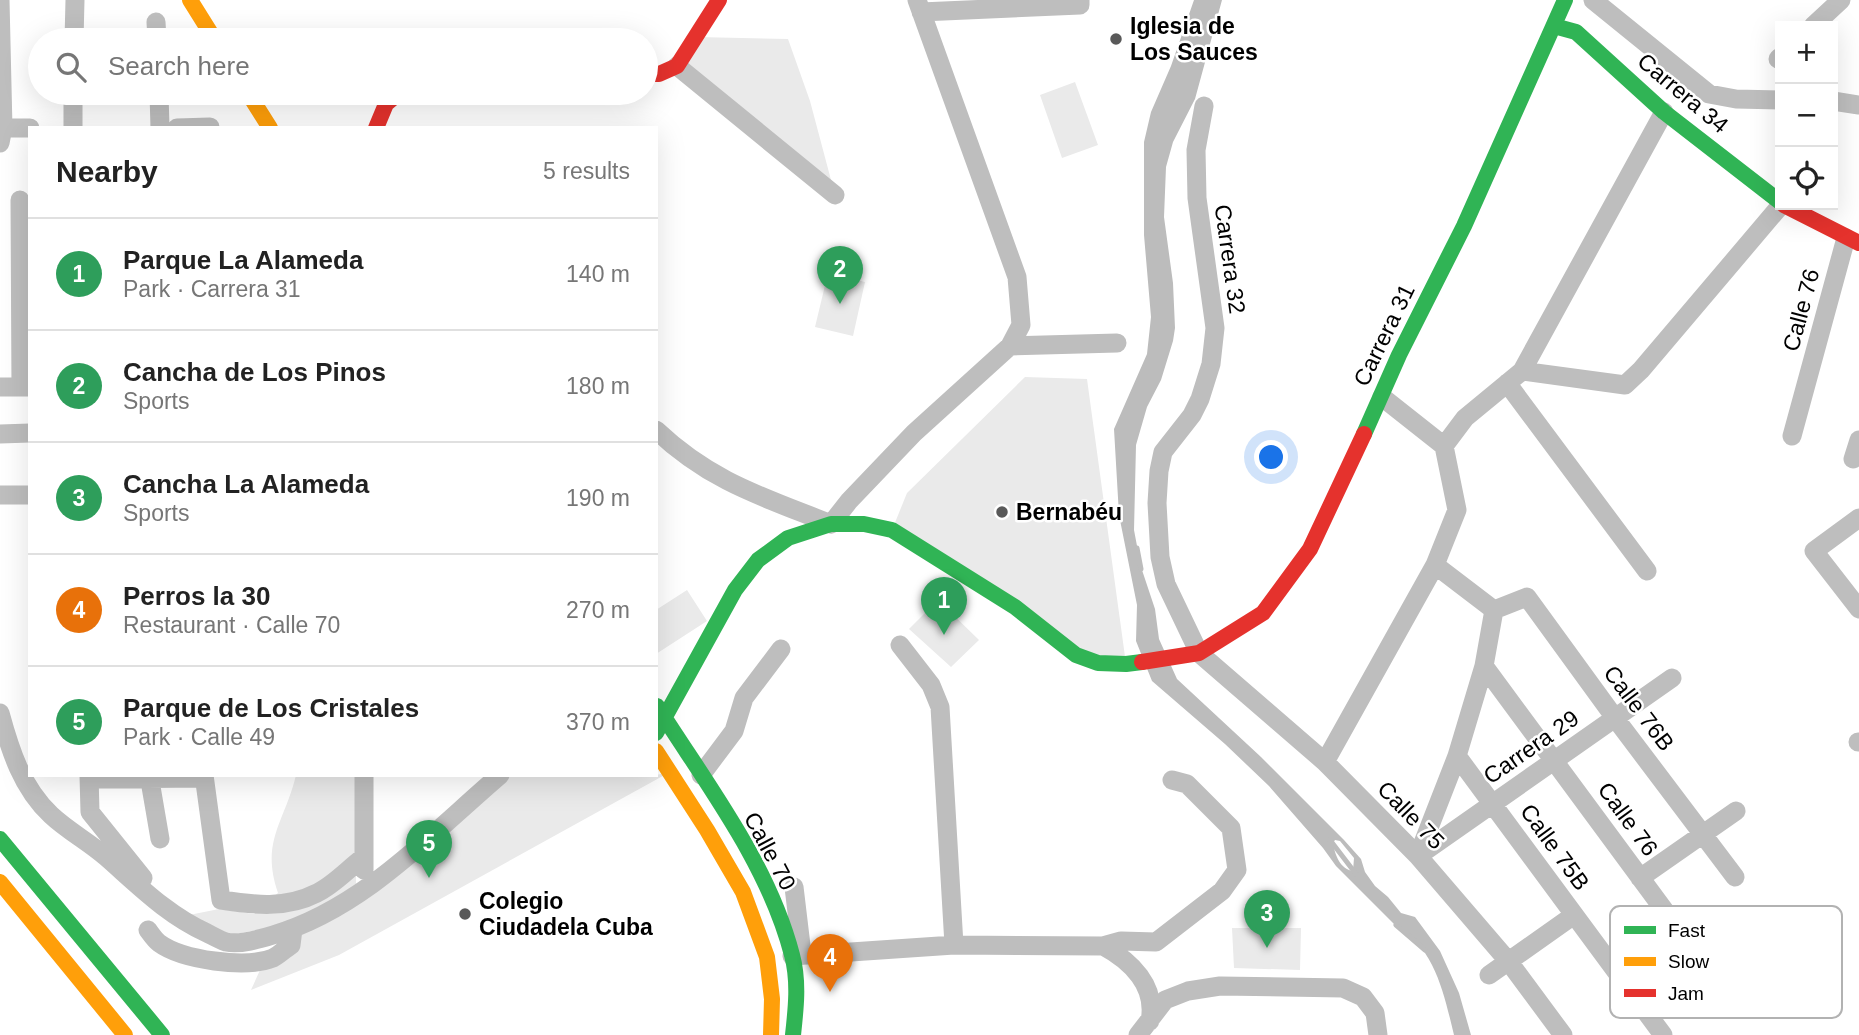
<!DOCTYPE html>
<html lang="en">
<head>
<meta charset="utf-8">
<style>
	:root { --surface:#fff; --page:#f6f6f6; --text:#222; --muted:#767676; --line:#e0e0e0; --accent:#d93025 }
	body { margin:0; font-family:Arial,sans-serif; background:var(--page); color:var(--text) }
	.controls { position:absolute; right:21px; top:21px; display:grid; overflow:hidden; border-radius:0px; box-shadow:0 7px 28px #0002 }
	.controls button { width:63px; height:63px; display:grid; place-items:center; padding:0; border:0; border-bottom:2px solid var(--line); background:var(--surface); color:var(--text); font:35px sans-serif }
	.you { position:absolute; left:1272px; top:458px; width:24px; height:24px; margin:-18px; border:5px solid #fff; border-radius:50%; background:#1a73e8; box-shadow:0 0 0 10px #1a73e833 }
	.badge { display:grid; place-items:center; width:46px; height:46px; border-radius:50%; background:var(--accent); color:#fff; font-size:23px; font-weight:700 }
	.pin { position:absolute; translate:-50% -58px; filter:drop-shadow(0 2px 4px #0008) }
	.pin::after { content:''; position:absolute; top:37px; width:24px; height:21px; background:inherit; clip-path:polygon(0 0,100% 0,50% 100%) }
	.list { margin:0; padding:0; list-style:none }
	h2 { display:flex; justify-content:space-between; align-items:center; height:91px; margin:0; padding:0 28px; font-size:30px }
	h2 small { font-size:23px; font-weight:400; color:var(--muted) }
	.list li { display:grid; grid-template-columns:46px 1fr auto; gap:21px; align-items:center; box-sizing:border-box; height:112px; padding:0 28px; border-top:2px solid var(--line) }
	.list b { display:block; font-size:26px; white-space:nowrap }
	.list p { margin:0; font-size:23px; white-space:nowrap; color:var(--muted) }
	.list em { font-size:23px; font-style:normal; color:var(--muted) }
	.icon { flex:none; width:38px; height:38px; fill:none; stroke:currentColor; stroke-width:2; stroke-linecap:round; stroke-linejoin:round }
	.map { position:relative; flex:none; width:1859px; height:1035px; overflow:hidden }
	.search { position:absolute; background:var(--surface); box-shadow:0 7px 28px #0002; left:28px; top:28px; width:630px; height:77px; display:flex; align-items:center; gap:18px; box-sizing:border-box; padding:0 24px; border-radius:38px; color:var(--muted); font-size:26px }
	.panel { position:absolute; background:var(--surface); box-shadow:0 7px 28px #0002; left:28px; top:126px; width:630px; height:651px; border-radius:0px }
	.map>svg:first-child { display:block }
</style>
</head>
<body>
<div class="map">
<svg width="1859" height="1035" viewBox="0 0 1859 1035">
	<rect width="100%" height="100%" fill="#fff"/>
	<path fill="#eaeaea" d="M697 37 788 39 810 101 835 195 677 66Z
		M1075 82 1098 145 1062 158 1040 95Z
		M828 273 865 282 853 336 815 327Z
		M1025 377 1087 379 1126 664 1098 663 892 530 907 493Z
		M687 590 707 621 656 654V610Z
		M938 600 979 640 951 667 909 629Z
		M670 772 339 955 251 990 265 959 313 920 229 935 189 915 219 909 254 914 278 893C260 841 285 822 296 775H356V887L500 775H656Z
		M1232 928H1301L1300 970 1234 968Z"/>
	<path fill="#bcbcbc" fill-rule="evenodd" d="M1194 0H1222L1195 99 1173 142 1166 167 1164 217 1173 283 1175 328 1173 341 1161 380 1147 407 1136 445 1134 530 1141 567 1155 609 1159 639 1177 679 1261 757 1344 840 1361 859 1365 872 1375 886 1388 897 1401 913 1415 917 1440 951 1459 993 1471 1035H1454C1444 994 1435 947 1395 925L1336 866 1323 848 1269 786 1225 744 1152 681 1136 641 1137 605 1119 515 1114 429 1147 354 1151 317 1144 235V142L1151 112 1171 66ZM1335 840 1340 841 1354 858 1353 871C1340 869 1335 855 1333 843Z"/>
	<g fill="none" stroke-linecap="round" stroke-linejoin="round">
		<path stroke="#bcbcbc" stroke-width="5" d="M1137 548 1141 569
			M1330 840 1356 874
			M1396 925 1425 950"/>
		<path stroke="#bebebe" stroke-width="19" d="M1593 0 1709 94 1736 99 1780 100
			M921 12 1080 5V0
			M156 22 157 40
			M1813 26 1841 0
			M74 40 75 0
			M1778 59 1780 57
			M677 66 835 195
			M159 93 160 128
			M1833 101 1859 105
			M1204 106 1196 150 1197 198 1215 328 1211 364 1200 399 1192 415 1163 452 1159 471 1157 503 1160 557 1166 584 1199 653 1325 762 1418 856 1509 962 1563 1035
			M0 128H30
			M73 128V93
			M177 128 210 127
			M0 143 3 128 0 0
			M20 200 21 387
			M1010 346 1117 343
			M1522 371 1625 385 1641 370 1781 205
			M1507 383 1647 571
			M0 387H30
			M656 430C711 482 763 497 831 524L849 501 914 433 1010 346 1021 325 1017 277 917 0
			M0 434 30 433
			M1792 436 1846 238
			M1444 446 1465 418 1522 371 1664 112
			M1853 459 1859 440
			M0 495H30
			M1859 518 1814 551 1859 609
			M1435 565 1494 610
			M1494 610 1527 597 1615 718 1735 877
			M900 645 931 685 940 707 954 945
			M1484 666 1732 1002
			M0 713C10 750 22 788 51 815 68 831 89 842 106 857 138 885 167 915 207 933 213 936 220 940 226 942 240 945 260 939 273 935 362 909 430 835 500 775
			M1858 742H1859
			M1457 756 1663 1035
			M1325 762 1435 565 1457 510 1444 446 1382 397
			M89 775 90 812 143 878
			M149 775 160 839
			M204 775 221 900C254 905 286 909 317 893 334 885 349 868 364 857
			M364 775V870
			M701 775 734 731 744 698 781 649
			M89 779 204 778
			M1418 856 1672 678
			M1418 856 1457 756 1484 666 1494 610
			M1640 878 1736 811
			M794 887 802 954
			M148 930C151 934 155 940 159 943 182 960 246 969 273 958 279 955 285 949 291 945L293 929
			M1103 946C1131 961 1157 986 1150 1021
			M792 956 954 945 1103 946 1121 941 1156 942 1222 891 1237 870 1231 828 1187 784 1172 780
			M1489 975 1574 915
			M1138 1035 1165 1000 1188 991 1220 986 1343 988 1363 997 1375 1013 1378 1035"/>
		<path stroke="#30b455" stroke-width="16" d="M1554 26 1576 32 1664 112 1780 202
			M1364 434 1399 355 1464 226 1565 0
			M657 706C707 785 768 863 792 955 799 981 796 1008 793 1035
			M656 733 735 590 758 560 788 538 831 524H864L892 530 1015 607 1076 655 1098 663 1126 664 1142 662
			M0 839 162 1035"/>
		<path stroke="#ff9f0a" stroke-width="16" d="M190 0 215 40
			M248 93 270 128
			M656 751 707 830 743 892 767 957 772 999 771 1035
			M0 882 125 1035"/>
		<path stroke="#e5322d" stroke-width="16" d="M646 74H659L677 66 719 0
			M376 128 386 104 399 93
			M1784 205 1859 243
			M1142 662 1199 653 1263 613 1310 549 1364 434"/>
	</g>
	<g fill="#595959" stroke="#fff" stroke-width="2.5">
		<circle cx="1116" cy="39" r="7"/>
		<circle cx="1002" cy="512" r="7"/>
		<circle cx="465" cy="914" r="7"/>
	</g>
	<g text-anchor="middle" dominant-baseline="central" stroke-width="5" stroke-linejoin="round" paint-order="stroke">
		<g font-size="23" font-weight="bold" fill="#000" stroke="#fff" text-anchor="start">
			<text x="1130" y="26">Iglesia de<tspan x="1130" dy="26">Los Sauces</tspan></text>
			<text x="1016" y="512">Bernabéu</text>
			<text x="479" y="901">Colegio<tspan x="479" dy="26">Ciudadela Cuba</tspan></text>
		</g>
		<g font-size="23" fill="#000" stroke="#fff">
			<text transform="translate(1683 93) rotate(40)">Carrera 34</text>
			<text transform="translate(1230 259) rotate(82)">Carrera 32</text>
			<text transform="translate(1801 310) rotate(-75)">Calle 76</text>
			<text transform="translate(1384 335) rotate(-64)">Carrera 31</text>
			<text transform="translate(1639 708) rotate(53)">Calle 76B</text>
			<text transform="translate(1531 747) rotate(-35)">Carrera 29</text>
			<text transform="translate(1411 815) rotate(46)">Calle 75</text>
			<text transform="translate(1628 819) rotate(54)">Calle 76</text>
			<text transform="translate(1555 847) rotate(54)">Calle 75B</text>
			<text transform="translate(770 851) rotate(62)">Calle 70</text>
		</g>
	</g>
	<rect x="1610" y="906" width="232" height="112" rx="10" fill="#fff" stroke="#b2b2b2" stroke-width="2"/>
	<rect x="1624" y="926" width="32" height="8" fill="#30b455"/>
	<rect x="1624" y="957" width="32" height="9" fill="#ff9f0a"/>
	<rect x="1624" y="989" width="32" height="8" fill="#e5322d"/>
	<g font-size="19" fill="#000">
		<text x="1668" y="937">Fast</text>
		<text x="1668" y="968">Slow</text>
		<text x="1668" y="1000">Jam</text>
	</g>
</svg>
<div class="controls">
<button>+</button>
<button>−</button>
<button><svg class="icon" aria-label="locate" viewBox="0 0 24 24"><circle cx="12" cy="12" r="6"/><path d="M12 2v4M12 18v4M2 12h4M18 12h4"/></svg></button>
</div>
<div class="you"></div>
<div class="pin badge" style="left:944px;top:635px;background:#2e9e5b">1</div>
<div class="pin badge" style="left:840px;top:304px;background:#2e9e5b">2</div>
<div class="pin badge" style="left:1267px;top:948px;background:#2e9e5b">3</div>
<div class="pin badge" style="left:830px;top:992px;background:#e8710a">4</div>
<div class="pin badge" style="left:429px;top:878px;background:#2e9e5b">5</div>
<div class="search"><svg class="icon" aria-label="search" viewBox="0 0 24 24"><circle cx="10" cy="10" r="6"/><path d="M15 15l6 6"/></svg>Search here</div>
<section class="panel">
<h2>Nearby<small>5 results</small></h2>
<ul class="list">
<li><span class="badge" style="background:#2e9e5b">1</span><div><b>Parque La Alameda</b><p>Park · Carrera 31</p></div><em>140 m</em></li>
<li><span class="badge" style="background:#2e9e5b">2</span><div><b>Cancha de Los Pinos</b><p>Sports</p></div><em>180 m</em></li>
<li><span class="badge" style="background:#2e9e5b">3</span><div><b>Cancha La Alameda</b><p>Sports</p></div><em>190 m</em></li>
<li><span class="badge" style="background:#e8710a">4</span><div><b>Perros la 30</b><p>Restaurant · Calle 70</p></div><em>270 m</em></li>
<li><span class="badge" style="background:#2e9e5b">5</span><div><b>Parque de Los Cristales</b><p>Park · Calle 49</p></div><em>370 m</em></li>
</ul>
</section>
</div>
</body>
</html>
